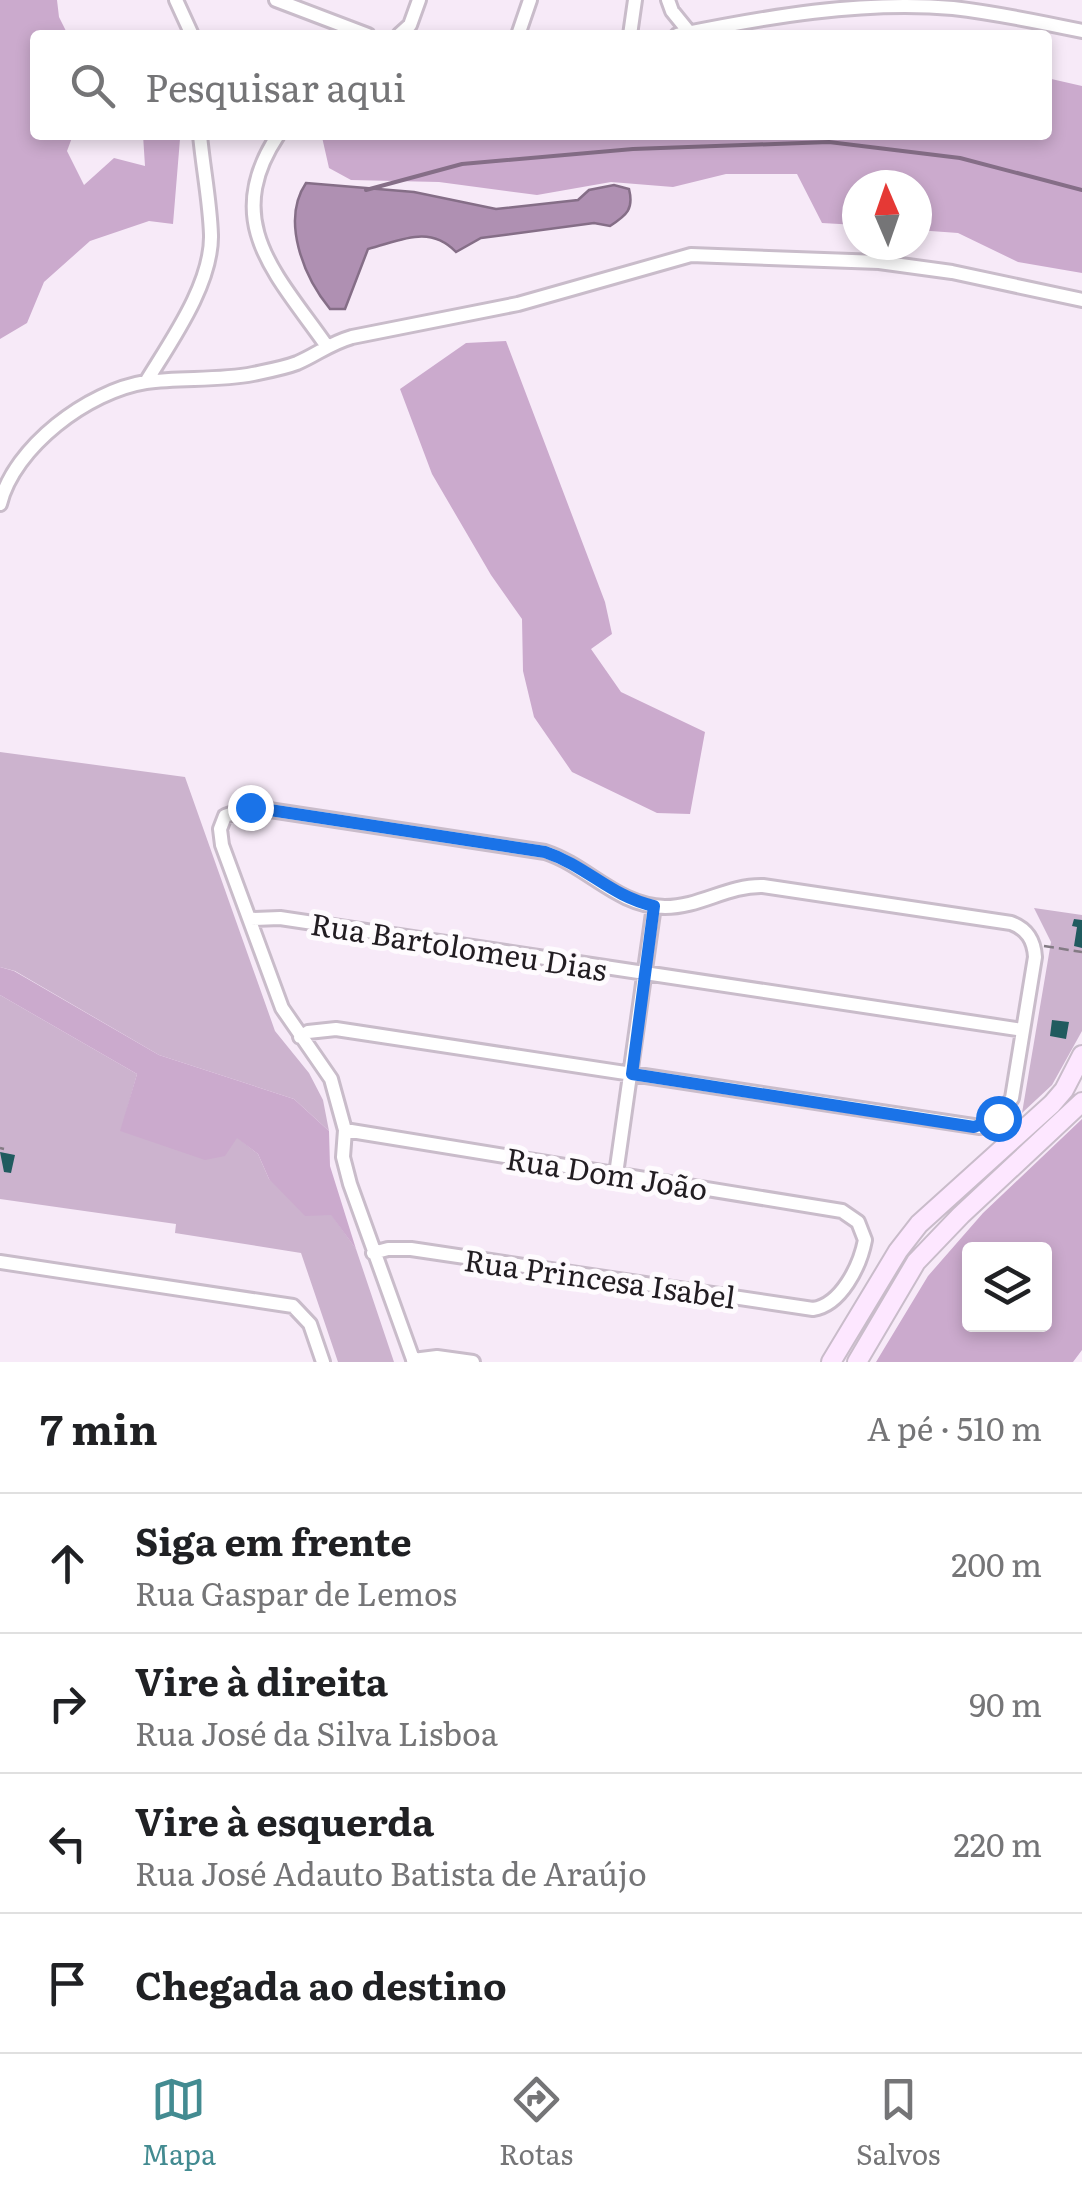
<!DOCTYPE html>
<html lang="pt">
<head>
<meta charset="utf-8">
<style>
	:root { --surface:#fff; --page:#f6f6f6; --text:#202124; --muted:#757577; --line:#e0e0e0; --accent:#438b91 }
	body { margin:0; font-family:Literata,serif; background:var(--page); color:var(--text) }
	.controls { position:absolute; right:30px; bottom:30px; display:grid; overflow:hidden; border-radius:10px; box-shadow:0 5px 15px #0003 }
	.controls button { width:90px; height:90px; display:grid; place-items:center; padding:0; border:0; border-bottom:2px solid var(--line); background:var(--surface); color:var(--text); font:50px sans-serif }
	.compass { position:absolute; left:842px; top:170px; width:90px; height:90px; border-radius:50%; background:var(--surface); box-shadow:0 5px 15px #0003; rotate:358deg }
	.stop { position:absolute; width:30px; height:30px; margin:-22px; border:8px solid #1a73e8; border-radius:50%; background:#fff }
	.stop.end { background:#1a73e8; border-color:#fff; box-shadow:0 2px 10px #0008 }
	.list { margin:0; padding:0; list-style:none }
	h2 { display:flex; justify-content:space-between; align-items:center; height:130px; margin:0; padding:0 40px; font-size:42px }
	h2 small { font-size:32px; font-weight:400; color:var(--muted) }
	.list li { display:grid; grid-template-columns:65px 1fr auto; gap:30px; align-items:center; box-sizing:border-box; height:140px; padding:0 40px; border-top:2px solid var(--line) }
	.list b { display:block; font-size:38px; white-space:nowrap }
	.list p { margin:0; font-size:32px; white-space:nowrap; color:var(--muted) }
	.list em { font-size:32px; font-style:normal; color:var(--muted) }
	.icon { flex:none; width:55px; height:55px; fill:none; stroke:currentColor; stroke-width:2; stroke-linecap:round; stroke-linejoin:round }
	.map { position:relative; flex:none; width:1082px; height:1362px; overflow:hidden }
	.search { position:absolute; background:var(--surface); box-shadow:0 5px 15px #0003; left:30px; right:30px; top:30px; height:110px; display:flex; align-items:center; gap:25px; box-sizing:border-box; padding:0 35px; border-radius:10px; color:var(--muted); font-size:38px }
	.sheet { height:690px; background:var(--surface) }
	nav { display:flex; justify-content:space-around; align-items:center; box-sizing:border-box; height:140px; border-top:2px solid var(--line); background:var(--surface); font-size:28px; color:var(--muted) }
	nav a { display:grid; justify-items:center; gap:5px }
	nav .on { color:var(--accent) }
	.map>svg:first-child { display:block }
</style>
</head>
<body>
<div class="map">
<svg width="1082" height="1362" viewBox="0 0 1082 1362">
	<rect width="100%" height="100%" fill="#f7eaf8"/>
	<path fill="#ccb3ce" d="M0 752 185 777 275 1031 309 1073 323 1100 329 1131 294 1099 159 1055 15 971 0 967Z
		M1034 908 1082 915V1031L1052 1085 1022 1113 1051 942Z
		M0 995 137 1074 121 1131 237 1137 258 1154 269 1179 331 1214 356 1249 394 1362H338L301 1253 175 1233 176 1224 0 1199Z"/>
	<path fill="#cbaacd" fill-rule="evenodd" d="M0 0H57L59 17 68 35H35V135H73L67 151 84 185 114 158 145 166 143 135H179L180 139 173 224 149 221 90 241 44 282 27 323 0 339Z
		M1047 78 1082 86V273L1018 262 958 233 917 230V185H857V225L822 223 797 174H726L673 187 611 182 537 195 439 182 351 180 329 168 322 137 1047 135Z
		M506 341 605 602 612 634 591 649 621 692 705 732 690 814 657 813 572 772 534 717 523 671 522 619 491 575 432 474 400 389 466 343Z
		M0 967 14 971 159 1055 294 1099 329 1131 330 1166 356 1249 331 1215 305 1216 269 1179 258 1154 237 1138 225 1156 205 1160 120 1131 137 1074 0 995Z
		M1082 1119V1350L1073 1362H876L928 1276 983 1213ZM970 1250H1044V1324H970Z"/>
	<path fill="#af90b2" stroke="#856e87" stroke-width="2.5" d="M306 183 414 192 496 209 578 200 589 190 614 185 629 189C634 209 627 215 610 226L594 223 481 238 456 252C429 224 400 241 368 249L345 309H330C303 276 281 220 306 183Z"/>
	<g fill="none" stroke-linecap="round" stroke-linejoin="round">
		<path stroke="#856e87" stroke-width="4" d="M366 190 462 164 633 149 829 142 960 158 1082 190"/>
	</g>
	<path fill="#205b5f" d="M1074 919 1082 920V948L1074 946 1077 927 1072 926Z
		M1052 1020 1069 1022 1066 1039 1050 1036Z
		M0 1152 15 1155 11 1173 4 1172Z"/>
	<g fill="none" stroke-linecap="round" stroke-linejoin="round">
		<defs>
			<path id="minor" d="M176 0 192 35
				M276 0 368 35
				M668 0 672 11 689 32
				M399 35 410 25 419 0
				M518 35 530 0
				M630 35 635 0
				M677 35C766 17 861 0 953 8 996 13 1040 22 1082 31
				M278 135C220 222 277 275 326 345
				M146 382C171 341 212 284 211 235 210 202 203 168 200 135
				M0 504C14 447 88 391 146 382 181 377 218 381 253 374 267 371 284 368 297 363 318 354 328 344 352 337L518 304 691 255 879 262 952 272 1082 300
				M251 919 280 918 1023 1030
				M300 1037 308 1032 336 1029 980 1127 998 1119 1012 1098 1035 957C1034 940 1027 929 1011 923L763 886C728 885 700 907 665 907 617 906 588 866 545 852L250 807 225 816 220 829 222 845 282 1008 331 1079 345 1130 343 1157 350 1184 414 1362
				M345 1130 842 1211 858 1222 865 1240C860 1266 841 1305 813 1309L411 1249H388L373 1253
				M616 1174 654 906
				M0 1262 293 1306 310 1324 323 1362
				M413 1360 437 1357 473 1362"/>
			<path id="secondary" d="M831 1362 898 1251 919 1224 1052 1104 1064 1090 1082 1055
				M857 1362 916 1262 961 1215 1082 1102"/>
		</defs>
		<use href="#minor" stroke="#c9bcca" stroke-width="18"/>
		<use href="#secondary" stroke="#c9bcca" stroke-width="22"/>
		<path stroke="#837b84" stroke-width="2.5" stroke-dasharray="10 5" stroke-linecap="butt" d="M1044 946 1082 952
			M0 1148 4 1149"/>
		<use href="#minor" stroke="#fff" stroke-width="12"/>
		<use href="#secondary" stroke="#fde7ff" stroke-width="18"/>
	</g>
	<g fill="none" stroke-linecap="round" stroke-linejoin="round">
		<path stroke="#1a73e8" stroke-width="12" d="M250 807 545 852C587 866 610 896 654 906L632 1074 974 1127 998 1118"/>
	</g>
	<g text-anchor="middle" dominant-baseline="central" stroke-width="10" stroke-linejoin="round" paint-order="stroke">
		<g font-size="30" fill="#221d22" stroke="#fefbfe">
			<text transform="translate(459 945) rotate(9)">Rua Bartolomeu Dias</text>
			<text transform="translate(607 1172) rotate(9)">Rua Dom João</text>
			<text transform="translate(600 1277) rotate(8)">Rua Princesa Isabel</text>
		</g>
	</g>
</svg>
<div class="controls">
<button><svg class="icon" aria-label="layers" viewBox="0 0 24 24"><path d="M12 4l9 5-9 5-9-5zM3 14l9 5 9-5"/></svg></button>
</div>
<svg class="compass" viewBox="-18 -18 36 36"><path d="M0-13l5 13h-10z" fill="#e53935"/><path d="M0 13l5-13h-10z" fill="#757577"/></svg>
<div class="stop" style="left:998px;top:1118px"></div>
<div class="stop end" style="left:250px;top:807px"></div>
<div class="search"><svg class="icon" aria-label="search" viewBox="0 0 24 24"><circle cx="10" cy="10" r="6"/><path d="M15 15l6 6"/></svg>Pesquisar aqui</div>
</div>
<section class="sheet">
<h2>7 min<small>A pé · 510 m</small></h2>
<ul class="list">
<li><svg class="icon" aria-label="ahead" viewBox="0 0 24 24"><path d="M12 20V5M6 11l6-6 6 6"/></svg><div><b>Siga em frente</b><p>Rua Gaspar de Lemos</p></div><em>200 m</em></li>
<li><svg class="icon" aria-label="right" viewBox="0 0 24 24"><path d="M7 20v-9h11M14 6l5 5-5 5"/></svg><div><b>Vire à direita</b><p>Rua José da Silva Lisboa</p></div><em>90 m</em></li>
<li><svg class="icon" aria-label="left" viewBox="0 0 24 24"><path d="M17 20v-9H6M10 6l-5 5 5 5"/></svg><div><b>Vire à esquerda</b><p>Rua José Adauto Batista de Araújo</p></div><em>220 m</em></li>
<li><svg class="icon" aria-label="arrive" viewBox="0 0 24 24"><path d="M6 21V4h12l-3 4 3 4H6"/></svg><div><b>Chegada ao destino</b></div></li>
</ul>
</section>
<nav>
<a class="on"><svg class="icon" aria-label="map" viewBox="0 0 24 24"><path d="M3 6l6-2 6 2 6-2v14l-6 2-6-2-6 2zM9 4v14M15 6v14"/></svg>Mapa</a>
<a><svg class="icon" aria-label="directions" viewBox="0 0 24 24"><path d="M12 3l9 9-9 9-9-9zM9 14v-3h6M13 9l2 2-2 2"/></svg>Rotas</a>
<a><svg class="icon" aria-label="saved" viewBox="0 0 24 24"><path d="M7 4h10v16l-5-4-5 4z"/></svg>Salvos</a>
</nav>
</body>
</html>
